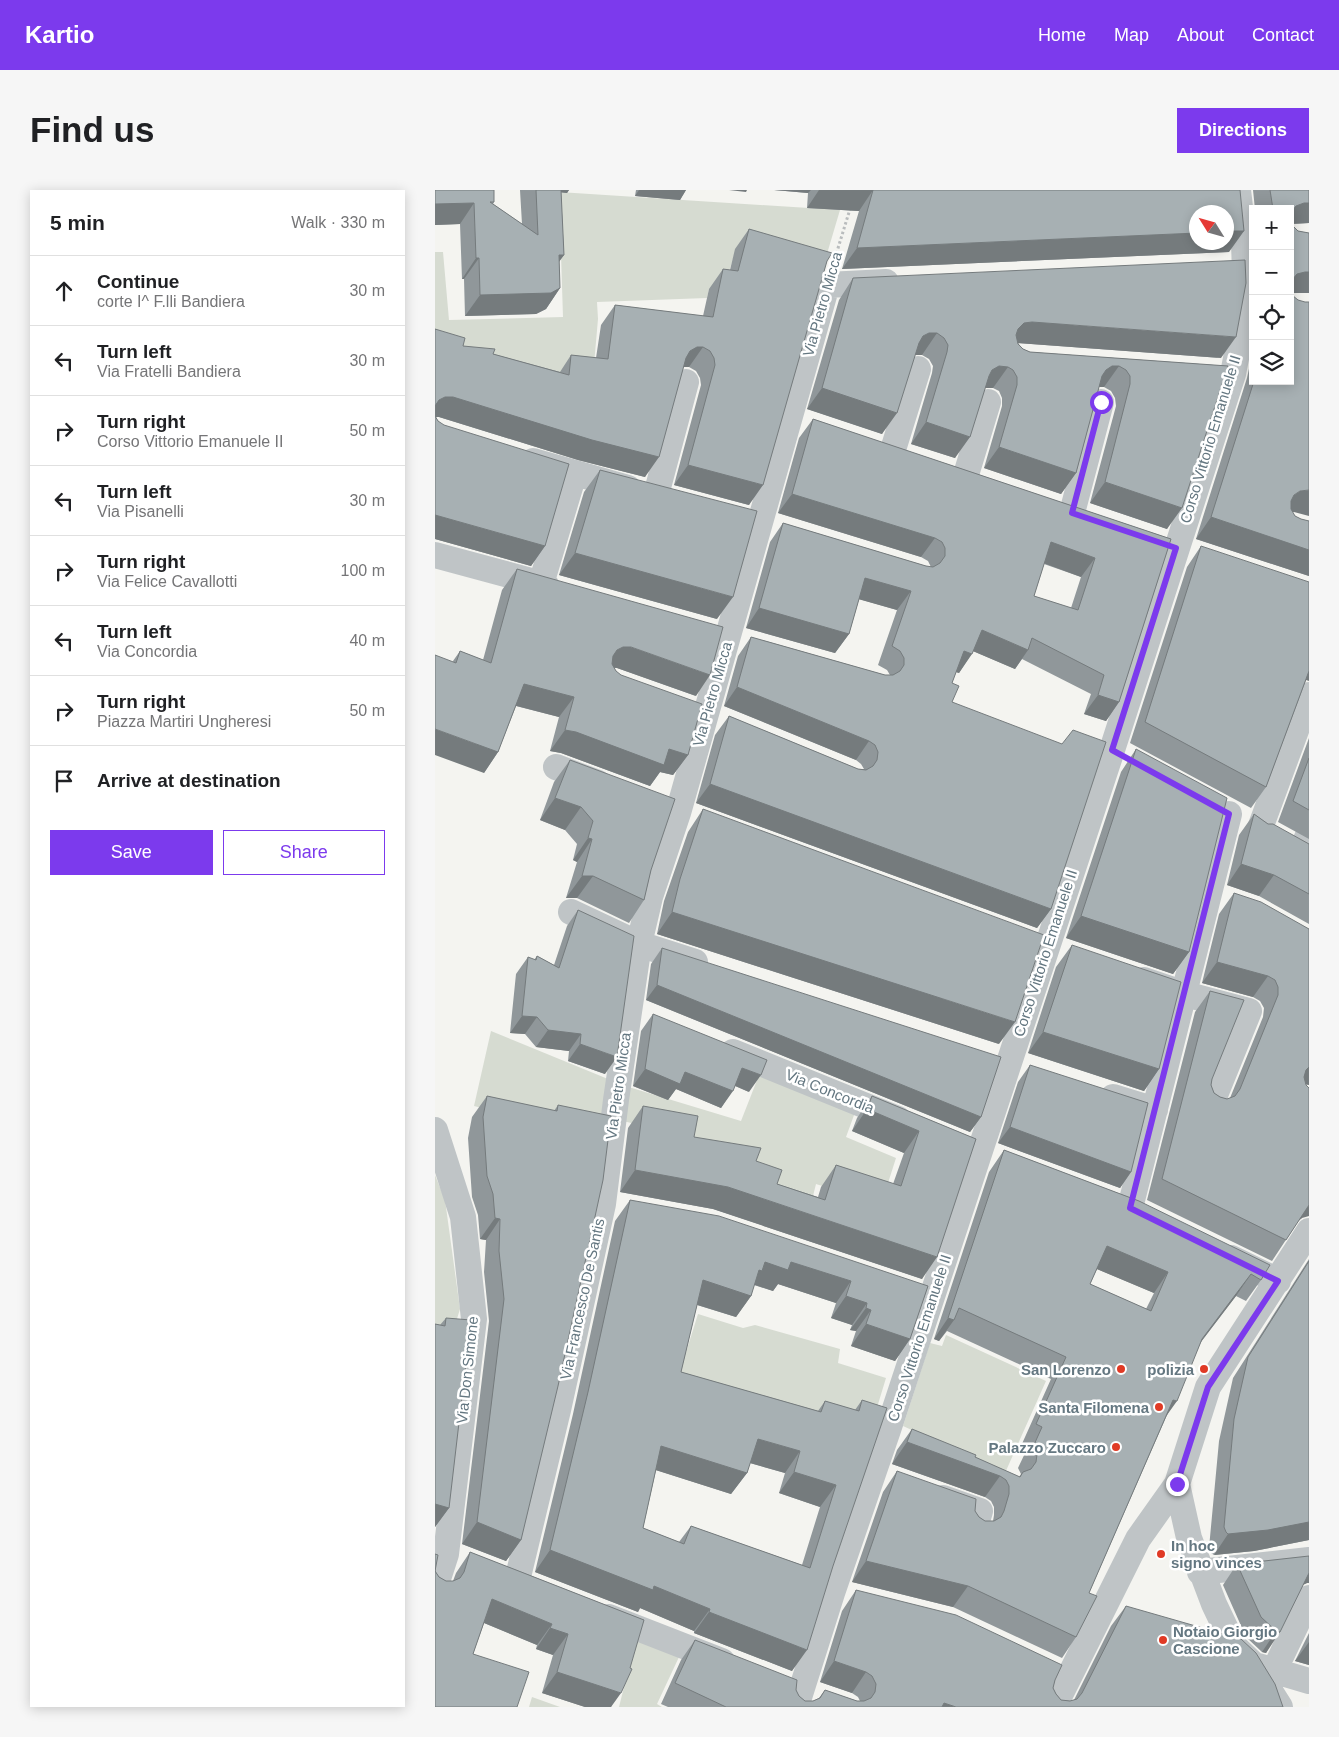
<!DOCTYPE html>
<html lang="en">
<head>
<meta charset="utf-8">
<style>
	:root { --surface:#fff; --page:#f6f6f6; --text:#202124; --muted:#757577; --line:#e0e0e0; --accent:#7c3aed }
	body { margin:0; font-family:Arial,sans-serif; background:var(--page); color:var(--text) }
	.controls { position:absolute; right:15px; top:15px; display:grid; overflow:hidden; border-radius:0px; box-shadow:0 2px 12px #0003 }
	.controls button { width:45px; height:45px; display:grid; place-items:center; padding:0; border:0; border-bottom:1px solid var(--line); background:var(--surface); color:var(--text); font:25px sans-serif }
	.compass { position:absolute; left:754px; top:15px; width:45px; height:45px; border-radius:50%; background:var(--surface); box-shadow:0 2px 12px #0003; rotate:307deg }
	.stop { position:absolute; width:15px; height:15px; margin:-11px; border:4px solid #7c3aed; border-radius:50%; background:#fff }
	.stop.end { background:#7c3aed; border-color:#fff; box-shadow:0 1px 5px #0008 }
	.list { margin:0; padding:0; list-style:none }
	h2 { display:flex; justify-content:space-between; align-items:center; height:65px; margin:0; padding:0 20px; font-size:21px }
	h2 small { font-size:16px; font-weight:400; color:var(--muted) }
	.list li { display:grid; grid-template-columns:32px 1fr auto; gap:15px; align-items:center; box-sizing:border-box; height:70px; padding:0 20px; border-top:1px solid var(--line) }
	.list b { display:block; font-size:19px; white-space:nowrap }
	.list p { margin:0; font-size:16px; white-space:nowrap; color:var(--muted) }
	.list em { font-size:16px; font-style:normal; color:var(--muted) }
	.actions { display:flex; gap:10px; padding:15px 20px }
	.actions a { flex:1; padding:11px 0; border:1px solid var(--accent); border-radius:0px; text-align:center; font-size:18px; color:var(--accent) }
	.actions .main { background:var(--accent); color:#fff }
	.icon { flex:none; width:28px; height:28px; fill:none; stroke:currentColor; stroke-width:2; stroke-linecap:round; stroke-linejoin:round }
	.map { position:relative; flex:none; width:874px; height:1517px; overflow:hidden; border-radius:0px }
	header { display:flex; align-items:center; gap:30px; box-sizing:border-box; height:70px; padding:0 25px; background:var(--accent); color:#fff }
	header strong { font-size:24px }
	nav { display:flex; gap:28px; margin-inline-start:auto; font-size:18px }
	.intro { display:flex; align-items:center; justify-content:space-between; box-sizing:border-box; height:120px; padding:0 30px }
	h1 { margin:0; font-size:35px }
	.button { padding:12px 22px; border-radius:0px; background:var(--accent); color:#fff; font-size:18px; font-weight:700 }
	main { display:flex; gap:30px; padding:0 30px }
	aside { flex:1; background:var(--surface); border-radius:0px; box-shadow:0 2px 12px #0003 }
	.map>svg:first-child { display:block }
</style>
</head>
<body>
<header>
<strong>Kartio</strong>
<nav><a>Home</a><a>Map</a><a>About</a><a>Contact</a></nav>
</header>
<div class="intro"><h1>Find us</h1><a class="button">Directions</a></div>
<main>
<aside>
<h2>5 min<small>Walk · 330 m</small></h2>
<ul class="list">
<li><svg class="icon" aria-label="ahead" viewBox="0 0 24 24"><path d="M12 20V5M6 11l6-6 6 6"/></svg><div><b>Continue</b><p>corte I^ F.lli Bandiera</p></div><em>30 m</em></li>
<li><svg class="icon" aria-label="left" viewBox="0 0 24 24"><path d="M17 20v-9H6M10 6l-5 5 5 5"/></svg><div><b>Turn left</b><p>Via Fratelli Bandiera</p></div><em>30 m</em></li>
<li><svg class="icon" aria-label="right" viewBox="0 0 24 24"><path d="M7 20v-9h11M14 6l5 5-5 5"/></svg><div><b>Turn right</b><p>Corso Vittorio Emanuele II</p></div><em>50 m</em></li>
<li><svg class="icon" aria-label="left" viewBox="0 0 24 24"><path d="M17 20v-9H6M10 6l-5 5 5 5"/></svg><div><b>Turn left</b><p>Via Pisanelli</p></div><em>30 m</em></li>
<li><svg class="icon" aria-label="right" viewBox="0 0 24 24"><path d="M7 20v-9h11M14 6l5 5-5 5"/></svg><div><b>Turn right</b><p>Via Felice Cavallotti</p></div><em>100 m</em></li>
<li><svg class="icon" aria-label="left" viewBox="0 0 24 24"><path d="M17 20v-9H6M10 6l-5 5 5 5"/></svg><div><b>Turn left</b><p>Via Concordia</p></div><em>40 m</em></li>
<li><svg class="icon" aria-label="right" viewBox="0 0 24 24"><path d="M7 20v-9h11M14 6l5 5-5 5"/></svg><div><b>Turn right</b><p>Piazza Martiri Ungheresi</p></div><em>50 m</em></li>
<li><svg class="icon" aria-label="arrive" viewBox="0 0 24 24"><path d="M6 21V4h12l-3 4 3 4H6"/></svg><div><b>Arrive at destination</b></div></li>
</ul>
<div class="actions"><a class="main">Save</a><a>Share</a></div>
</aside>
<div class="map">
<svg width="874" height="1517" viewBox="0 0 874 1517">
	<rect width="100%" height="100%" fill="#f4f4f0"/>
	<path fill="#d6dbd1" d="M124 2 405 20 386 84 301 59 288 101 274 99 272 108 162 112 163 129 158 186 17 174 0 150V62H8L14 130 128 127Z
		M56 841 173 889 167 948 39 916Z
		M326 880 422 917 411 947 461 968 446 1015 381 994 376 1014 250 945 183 930 187 895 306 931Z
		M0 985 10 1010 25 1119 17 1145 0 1143Z
		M263 1124 308 1138 320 1135 405 1159 403 1173 451 1188 437 1234 405 1232 241 1194Z
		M511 1145 611 1191 570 1283 468 1236 495 1153 507 1156Z
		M202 1445 244 1467 222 1514 227 1517H184Z
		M97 1507 125 1517H94Z"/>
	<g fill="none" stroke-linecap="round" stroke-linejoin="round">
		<path stroke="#b9bcbd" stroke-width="3" stroke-dasharray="2.5 2.5" stroke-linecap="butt" d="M400 68 415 19"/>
		<path stroke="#bfc4c6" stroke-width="26" d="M457 263 483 179
			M98 271 193 298
			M530 288 553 212
			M221 305 251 192
			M637 323 666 212
			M0 365 111 395
			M106 394 139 284
			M121 577 163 593
			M824 641 874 505
			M866 662 874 643
			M136 722 204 754 260 772
			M709 790 750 804 814 821 776 915
			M298 862 463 929
			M678 907 720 920
			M0 940 28 1027 39 1129 11 1364 0 1398
			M695 1018 794 624
			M796 1068 843 1091
			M742 1294 754 1348 779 1414 799 1456 818 1474 845 1517
			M508 1308 545 1321 540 1338
			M765 1382 874 1370
			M82 1391 123 1220 168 1014 181 910 204 754 215 707 243 623 392 95 451 92
			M174 1427 287 1471
			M823 1476 874 1491
			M840 1479 874 1408
			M361 1517 397 1403 453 1240 677 560 798 184 811 116 809 52 803 0
			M619 1517 703 1349 742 1294 773 1197 874 1041"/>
	</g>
	<path fill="#90979a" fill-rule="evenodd" d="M0 0 59 12 58 14 87 34 85 0H134L132 3 126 2 129 65 124 71 125 98 111 119 101 124 30 126 29 89H27L25 34 0 35Z
		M201 0H251L245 10 200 6Z
		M339 0H805L794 62 407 79 424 21 372 18 373 3Z
		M818 0H874V33L857 34 858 36 863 41 874 43V103H857L859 322H857L860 326 866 329 874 331V386L761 349 812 188 818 160V191H855V19H820Z
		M314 39 392 71 314 315 239 295 266 195 265 188 261 181 254 177H248L210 287 143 270 4 227H1L3 231 110 356 96 376 0 349V139L28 156 125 182 136 165 161 168 166 135 180 115 268 126 274 99 288 79 295 80 300 59Z
		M418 88 786 168 583 153 588 159 595 162 793 176 732 339 655 313 681 216 680 208 676 201 669 197H664L641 283 626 304 549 278 567 216V208L564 201 558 198H550L520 268 476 254 497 183 498 176 494 169 487 165H480L447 244 372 219 404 110Z
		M378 229 736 349 684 512 671 531 649 524 656 504 587 469 580 479 538 461 524 483 521 482 517 493V512L616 719 602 738 261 613 280 545 294 526 423 579H429L426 574 421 570 289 516 303 466 316 447 450 485H455L452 480 443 475 462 420 424 409 414 444 400 463 311 438 335 352 348 333 491 376 496 377 493 371 486 367 343 323 364 248ZM609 374 646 387 636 418 599 406Z
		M165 280 282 429 124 385 149 302Z
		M766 356 871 490 831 597 816 618 695 553 752 377Z
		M82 379 261 506 182 478H179L181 481 253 565 238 585 225 582 215 596 126 563 115 561 124 527 81 516 63 562 49 583 18 471 25 461 48 470 67 400Z
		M874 548V649L843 632Z
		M701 559 754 762 738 784 631 748 686 582Z
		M135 570 216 680 209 710 194 733 142 708H131L142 672 138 670 142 654 130 640 105 630 119 592Z
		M268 619 564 854 222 744 229 711 253 642Z
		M819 624 833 634 874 654V734L824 706 792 695 804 645Z
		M799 703 874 739V895L870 894 867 1028 864 1030 837 1071 712 1010 760 822 775 801 777 889 776 895 779 903 785 907 792 909 795 908 828 827 829 818 825 811 818 807 767 793 784 724Z
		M143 720 170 884 133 871 134 861 101 857 90 844 75 843 81 784 93 767 99 770 102 766 119 775 132 736Z
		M637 755 724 879 709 901 593 863 621 777Z
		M227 758 546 927 535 942 211 810 216 774Z
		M218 824 314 902 300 896 286 918 241 899 233 910 198 896 206 841Z
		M595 875 696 982 685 998 563 953 583 892Z
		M52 906 119 921 123 915 86 1350 71 1371 27 1354 54 1131 49 1082 51 1050 45 1049 43 1025 37 1007 33 948 37 927Z
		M437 906 541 949 487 1089 278 1019 185 1002 193 938 208 916 259 947 321 971 342 994 383 1007 386 997 401 975 458 994 469 963 417 941 422 928Z
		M569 960 704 1011 826 1090 811 1111 801 1106 766 1152 732 1225 654 1403 641 1447 627 1468 518 1417 417 1392 448 1302 462 1281 540 1321 544 1327 550 1331H558L559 1325V1317L556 1311 550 1307 457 1274 462 1260 477 1239 584 1287 586 1284 583 1278 592 1259 586 1256 616 1189 512 1141 504 1151 499 1149 554 982ZM662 1079 719 1103 711 1119 655 1094Z
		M195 1010 493 1096 475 1149 460 1171 416 1156 421 1141 415 1140 417 1135 396 1128 401 1113 343 1094 338 1101 319 1095 316 1106 301 1127 262 1115 246 1182 383 1221 390 1211 420 1220 427 1210 357 1481 259 1443V1441L205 1418 203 1422 100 1382 138 1224 180 1031ZM315 1273 350 1283 344 1303 385 1317 367 1375 256 1336 244 1352 208 1338 221 1280 296 1304 312 1283Z
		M874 1069V1350L819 1361 779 1365 776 1363 774 1358 784 1251 798 1188Z
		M11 1128 14 1318 0 1337V1134L5 1135Z
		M35 1362 209 1430 176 1517H150L107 1503 118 1465 101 1459 102 1455 49 1433 38 1464 0 1517V1381L4 1387 11 1391H18L21 1383Z
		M802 1374 872 1393 868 1395 831 1463 827 1462 811 1447 788 1395Z
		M421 1400 620 1490 618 1498 621 1504 626 1510 635 1511 639 1510 676 1436 691 1416 848 1517H233L226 1514 246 1470 260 1450 361 1500 364 1506 370 1511H378L384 1508 390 1500 422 1511H425L423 1507 417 1503 385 1492 407 1421Z
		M874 1443V1475L860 1471Z"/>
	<path fill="#757b7d" d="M111 0H134L132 3 110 1Z
		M204 0H251L245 10 200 6Z
		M294 0H312L311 2Z
		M339 0H376L373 3Z
		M384 0H438L424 21 372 18Z
		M39 13 25 34 0 35V14Z
		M869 13H874V33L855 34V23L861 16Z
		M792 41H809L794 62 407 79 422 58 762 43V52H792Z
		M124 65H129L114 86Z
		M41 68H44L29 89H27Z
		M870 82H874V103H855V92L862 84Z
		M125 98 111 119 101 124 30 126 45 105Z
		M597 132 801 147 786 168 582 153 574 155 583 139 589 133Z
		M494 143H502L487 165H479L473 168 488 146Z
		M262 157H268L254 177H248L241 181 255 161Z
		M564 176 573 177 558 198H549L542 201 557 180Z
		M677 176H684L669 197H663L656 201 671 180Z
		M387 198 462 223 447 244 372 219Z
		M10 207H18L224 267 210 287 143 270 4 227H0V215L4 210Z
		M491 232 535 247 520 268 476 254Z
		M564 257 641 283 626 304 549 278Z
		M253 275 328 295 314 315 239 295Z
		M670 292 747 318 732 339 655 313Z
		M874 300V326L859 322H851L844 326 859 305 865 301Z
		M357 304 500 348 486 367 343 323Z
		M0 325 110 356 96 376 0 349Z
		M776 327 874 360V386L761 349Z
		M616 352 660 368 646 387 603 371Z
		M140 363 298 407 282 429 124 385Z
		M430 388 476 401 462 420 416 407Z
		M324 418 414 444 400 463 311 438Z
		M547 440 593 460 580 479 533 459Z
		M188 457H196L275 485 261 506 182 478 174 477 167 481 182 460Z
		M529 461 537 464 524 483 515 480Z
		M874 480V491L871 490 864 494Z
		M89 494 139 507 124 527 74 514Z
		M302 497 434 551 421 570 289 516Z
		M663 505 684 512 671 531 649 524Z
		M0 539 63 562 49 583 0 565Z
		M130 540 234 559 253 565 238 585 225 582 215 596 126 563 115 561Z
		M275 594 616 719 602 738 261 613Z
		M120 608 146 617 130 640 105 630Z
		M153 648 157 649 142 672 138 670Z
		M806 674 839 685 824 706 792 695Z
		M147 686H158L142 708H131Z
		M237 722 580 832 564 854 222 744Z
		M646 726 754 762 738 784 631 748Z
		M782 772 833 786 818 807 767 793Z
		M222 795 546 927 535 942 211 810Z
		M87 826 102 827 90 844 75 843Z
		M113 840 146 844 134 861 101 857Z
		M608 842 724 879 709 901 593 863Z
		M145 854 182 867 170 884 133 871Z
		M874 877V895L870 894 862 896 871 880Z
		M307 878 326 885 314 902 296 894Z
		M210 879 250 882 298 901 286 918 241 899 233 910 198 896Z
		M432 919 484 941 469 963 417 941Z
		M575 937 696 982 685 998 563 953Z
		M200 980 293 997 502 1067 487 1089 278 1019 185 1002Z
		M874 1015V1026L867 1028 861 1033Z
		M60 1028 65 1029 51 1050 45 1049Z
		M672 1056 733 1082 719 1103 657 1077Z
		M330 1072H356L416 1091 401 1113 343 1094 338 1101 317 1094 309 1101Z
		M816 1084 801 1106 752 1170 767 1149Z
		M268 1090 316 1106 301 1127 253 1112Z
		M411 1106 432 1113 417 1135 396 1128Z
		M431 1118 436 1120 421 1141 415 1140Z
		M513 1128 519 1130 504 1151 499 1149Z
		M431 1134 475 1149 460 1171 416 1156Z
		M738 1210 742 1211 727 1232Z
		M323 1249 365 1261 350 1283 308 1271Z
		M472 1252 565 1286 550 1307 457 1274Z
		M226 1256 312 1283 296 1304 211 1277Z
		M359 1282 401 1295 385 1317 344 1303Z
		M0 1314 14 1318 0 1337Z
		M42 1332 86 1350 71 1371 27 1354Z
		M874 1332V1350L819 1361 779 1365 793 1344Z
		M115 1360 219 1396 275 1419 259 1441 205 1418 203 1422 100 1382Z
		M431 1371 533 1396 518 1417 417 1392Z
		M874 1382V1393H872L865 1396Z
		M57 1409 117 1434 102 1455 42 1430Z
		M274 1422 372 1460 357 1481 259 1443Z
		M115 1438 133 1444 118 1465 101 1459Z
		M841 1441 845 1442 831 1463 827 1462Z
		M874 1452V1475L860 1471Z
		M399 1471 431 1482 417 1503 385 1492Z
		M122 1482 186 1503 176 1517H150L107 1503Z
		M509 1513 521 1517H506Z"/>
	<path fill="#a7b0b3" stroke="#757b7d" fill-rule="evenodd" d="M0 0H59V12H55L103 45 101 0H126L129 65H124L125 98 116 103 45 105 44 68H41L39 13 0 14Z
		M435 0H805L809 41H792V22H762V43L422 58 438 0Z
		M835 0H874V13H869L861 16 857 21 855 27V19H838Z
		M855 29 858 36 863 41 874 43V82H870L862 84 857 90 855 95Z
		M314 39 397 63 392 71 328 295 253 275 280 175 279 168 275 161 268 157H262L255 161 251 168 224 267 157 250 18 207H10L4 210 0 216V139L30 148 28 156 60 159 58 164 134 185 136 165 173 169 180 115 278 127 288 79 303 81Z
		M810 70 811 93 801 147 597 132 589 133 583 139 581 145 583 154 588 159 595 162 793 176 747 318 670 292 695 194V186L691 180 684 176H677L671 180 667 186 641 283 564 257 582 195V187L578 180 573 177 564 176 557 180 554 186 535 247 491 232 512 162 513 155 509 148 502 143H494L488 146 484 153 462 223 387 198 418 88Z
		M855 98 857 105 863 110 870 112H874V300L865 301 859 305 856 311V319L860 326 866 329 874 331V360L776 327 819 191H855Z
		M0 226 3 231 9 235 134 274 110 356 0 325Z
		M378 229 736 349 684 512 663 505 669 485 597 448 593 460 547 440 537 464 529 461 517 493 524 496 517 512 627 554 638 540 671 552 616 719 275 594 294 526 423 579 431 580 438 576 442 570 443 562 440 555 434 551 302 497 316 447 450 485H458L465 481 469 475V468L465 461 457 456 476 401 430 388 414 444 324 418 348 333 491 376 498 377 505 373 510 366V358L507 352 500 348 357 304ZM616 352 660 368 643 420 599 406Z
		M165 280 322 321 298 407 140 363Z
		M766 356 874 392V481L831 597 710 532Z
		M82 379 288 437 275 485 196 457H188L182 460 178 466 177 474 181 481 186 485 267 514 253 565 234 559 229 575 141 542 130 540 139 507 89 494 63 562 0 539V465L21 473 25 461 56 473Z
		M701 559 792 608 754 762 646 726Z
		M874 568V620L858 611Z
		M135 570 240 609 216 680 209 710 158 686H147L157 649 153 648 158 631 146 617 120 608Z
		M268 619 609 745 580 832 237 722 245 689Z
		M819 624 833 634H838L874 654V704L839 685 806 674Z
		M799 703 826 712 874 739V877L871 880 869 887 871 895 874 898V1015L851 1050 727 989 775 801 809 810 777 889 776 895 779 903 785 907 792 909 800 906 805 899 843 805V797L840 790 833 786 782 772Z
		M143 720 199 746 182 867 145 854 146 844 113 840 102 827 87 826 93 767 101 770 102 766 124 778Z
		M637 755 746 792 724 879 608 842Z
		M227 758 566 867 546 927 222 795Z
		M218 824 332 870 326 885 307 878 298 901 250 882 245 894 210 879Z
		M595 875 713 913 696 982 575 937Z
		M52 906 122 921 123 915 176 926 168 990 123 1196 86 1350 42 1332 69 1109 64 1061 65 1029 60 1028 58 1004 52 986 48 927Z
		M437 906 541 949 502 1067 293 997 200 980 208 916 263 926 259 947 326 958 321 971 347 980 342 994 390 1010 401 975 466 996 484 941 432 919Z
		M569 960 704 1011 835 1075 826 1090 816 1084 767 1149 742 1211 738 1210 654 1403 662 1406 641 1447 533 1396 431 1371 462 1281 541 1309 540 1321 544 1327 550 1331H559L566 1327 569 1321 574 1304V1296L571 1290 565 1286 472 1252 477 1239 541 1265 540 1267 585 1287 588 1282 596 1279 601 1272 602 1264 598 1257 607 1237 601 1234 631 1167 524 1118 519 1130 513 1128ZM672 1056 733 1082 716 1121 655 1094Z
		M195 1010 284 1026 493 1096 475 1149 431 1134 436 1120 431 1118 432 1113 411 1106 416 1091 356 1072 353 1080 330 1072 327 1081 324 1080 316 1106 268 1090 246 1182 386 1222 390 1211 424 1221 427 1210 452 1218 398 1376 372 1460 274 1422 275 1419 219 1396 218 1400 115 1360 153 1202ZM323 1249 365 1261 359 1282 401 1295 375 1378 256 1336 249 1354 208 1338 226 1256 312 1283Z
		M874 1071V1332L833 1340 793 1344 791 1342 789 1337 799 1229 813 1167Z
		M11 1128 36 1130 14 1318 0 1314V1134L10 1136Z
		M35 1362 209 1430 195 1478 197 1479 186 1503 122 1482 133 1444 115 1438 117 1434 57 1409 38 1464 94 1482 82 1517H0V1364L3 1365 0 1381 4 1387 11 1391H18L25 1388 29 1382Z
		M874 1366V1383L845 1442 841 1441 826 1427 802 1374Z
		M421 1400 521 1425 627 1475 620 1490 618 1498 621 1504 626 1510 635 1511 642 1509 647 1503 691 1416 806 1449 821 1463 840 1494 848 1517H521L509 1513 507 1517H291L240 1493 260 1450 362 1490 361 1500 364 1506 370 1511H378L385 1508 390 1500 422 1511H429L436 1508 440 1502 441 1494 437 1486 431 1482 399 1471Z"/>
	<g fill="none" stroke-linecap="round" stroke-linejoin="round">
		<path stroke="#7c3aed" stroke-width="6" d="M666 212 637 323 741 358 677 560 794 624 695 1018 843 1091 773 1197 742 1294"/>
	</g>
	<g fill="#e03a25" stroke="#fff" stroke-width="2">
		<circle cx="686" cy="1179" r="5"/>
		<circle cx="769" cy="1179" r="5"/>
		<circle cx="724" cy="1217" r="5"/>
		<circle cx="681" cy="1257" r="5"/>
		<circle cx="726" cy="1364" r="5"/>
		<circle cx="728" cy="1450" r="5"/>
	</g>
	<g text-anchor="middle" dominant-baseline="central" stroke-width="5" stroke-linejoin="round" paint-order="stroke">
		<g font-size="15" fill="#647781" stroke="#fff">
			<text transform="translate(387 114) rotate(-74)">Via Pietro Micca</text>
			<text transform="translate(775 249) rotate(-73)">Corso Vittorio Emanuele II</text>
			<text transform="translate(277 504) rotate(-74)">Via Pietro Micca</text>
			<text transform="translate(610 763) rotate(-72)">Corso Vittorio Emanuele II</text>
			<text transform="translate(183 896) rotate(-82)">Via Pietro Micca</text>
			<text transform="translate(395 901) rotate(22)">Via Concordia</text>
			<text transform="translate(147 1109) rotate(-78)">Via Francesco De Santis</text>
			<text transform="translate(484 1148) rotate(-72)">Corso Vittorio Emanuele II</text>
			<text transform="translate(32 1180) rotate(-84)">Via Don Simone</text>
		</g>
		<g font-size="15" font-weight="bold" fill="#647781" stroke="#fff" text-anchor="end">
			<text x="676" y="1179">San Lorenzo</text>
			<text x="759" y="1179">polizia</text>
			<text x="714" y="1217">Santa Filomena</text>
			<text x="671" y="1257">Palazzo Zuccaro</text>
			<text x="736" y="1355" text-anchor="start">In hoc<tspan x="736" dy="17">signo vinces</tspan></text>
			<text x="738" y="1441" text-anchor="start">Notaio Giorgio<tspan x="738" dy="17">Cascione</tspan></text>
		</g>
	</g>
</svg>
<div class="controls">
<button>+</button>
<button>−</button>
<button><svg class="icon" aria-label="locate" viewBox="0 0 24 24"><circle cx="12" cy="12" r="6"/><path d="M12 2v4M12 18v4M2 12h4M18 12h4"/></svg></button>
<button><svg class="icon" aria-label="layers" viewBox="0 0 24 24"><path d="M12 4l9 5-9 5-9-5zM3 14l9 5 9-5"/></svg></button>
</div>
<svg class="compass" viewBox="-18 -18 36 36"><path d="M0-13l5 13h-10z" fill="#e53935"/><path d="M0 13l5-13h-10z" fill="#757577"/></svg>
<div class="stop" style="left:666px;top:212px"></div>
<div class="stop end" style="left:742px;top:1294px"></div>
</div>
</main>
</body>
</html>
